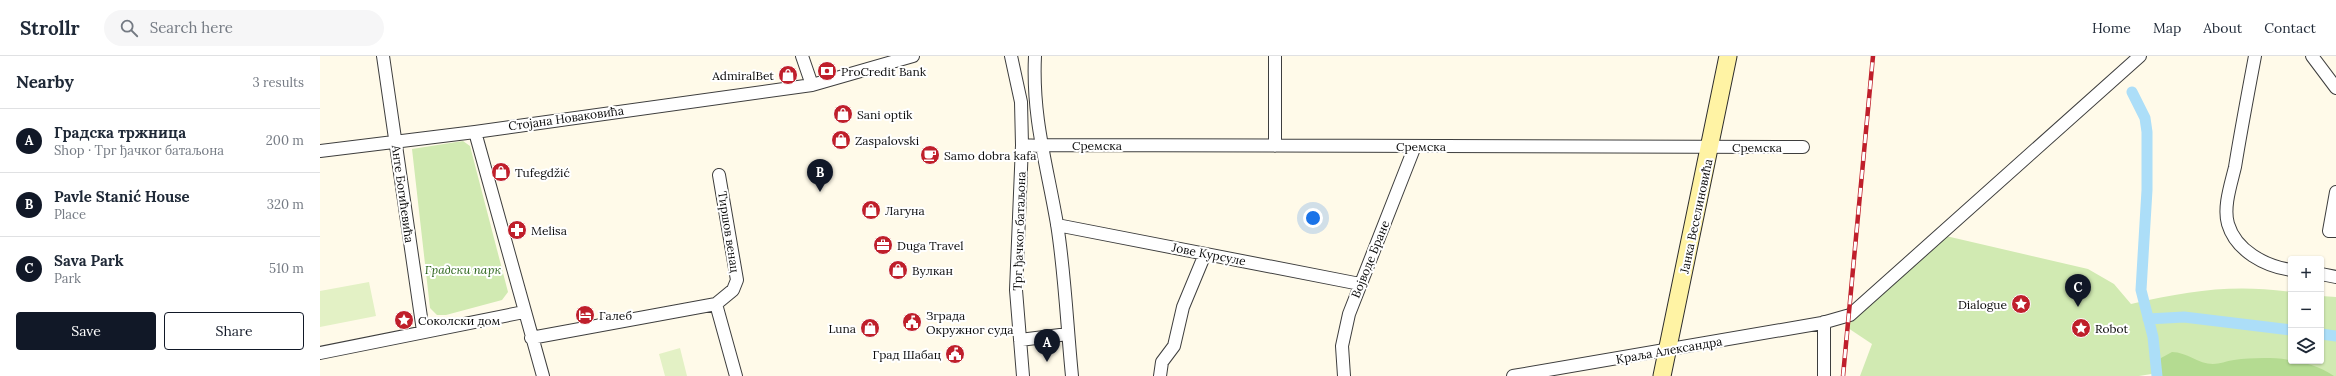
<!DOCTYPE html>
<html lang="en">
<head>
<meta charset="utf-8">
<style>
	:root { --surface:#fff; --page:#f6f6f7; --text:#1f2937; --muted:#747a83; --line:#e0e1e3; --accent:#111827 }
	body { margin:0; font-family:Lora,serif; background:var(--page); color:var(--text) }
	.controls { position:absolute; right:12px; bottom:12px; display:grid; overflow:hidden; border-radius:4px; box-shadow:0 1px 3px #0004 }
	.controls button { width:36px; height:36px; display:grid; place-items:center; padding:0; border:0; border-bottom:1px solid var(--line); background:var(--surface); color:var(--text); font:20px sans-serif }
	.you { position:absolute; left:993px; top:162px; width:14px; height:14px; margin:-10px; border:3px solid #fff; border-radius:50%; background:#1a73e8; box-shadow:0 0 0 6px #1a73e833 }
	.badge { display:grid; place-items:center; width:26px; height:26px; border-radius:50%; background:var(--accent); color:#fff; font-size:13px; font-weight:700 }
	.pin { position:absolute; translate:-50% -33px; filter:drop-shadow(0 1px 2px #0008) }
	.pin::after { content:''; position:absolute; top:21px; width:14px; height:12px; background:inherit; clip-path:polygon(0 0,100% 0,50% 100%) }
	.list { margin:0; padding:0; list-style:none }
	h2 { display:flex; justify-content:space-between; align-items:center; height:52px; margin:0; padding:0 16px; font-size:17px }
	h2 small { font-size:13px; font-weight:400; color:var(--muted) }
	.list li { display:grid; grid-template-columns:26px 1fr auto; gap:12px; align-items:center; box-sizing:border-box; height:64px; padding:0 16px; border-top:1px solid var(--line) }
	.list b { display:block; font-size:15px; white-space:nowrap }
	.list p { margin:0; font-size:13px; white-space:nowrap; color:var(--muted) }
	.list em { font-size:13px; font-style:normal; color:var(--muted) }
	.actions { display:flex; gap:8px; padding:12px 16px }
	.actions a { flex:1; padding:9px 0; border:1px solid var(--accent); border-radius:4px; text-align:center; font-size:14px; color:var(--accent) }
	.actions .main { background:var(--accent); color:#fff }
	.icon { flex:none; width:22px; height:22px; fill:none; stroke:currentColor; stroke-width:2; stroke-linecap:round; stroke-linejoin:round }
	.map { position:relative; flex:none; width:2016px; height:320px; overflow:hidden }
	header { display:flex; align-items:center; gap:24px; box-sizing:border-box; height:56px; padding:0 20px; background:var(--surface); border-bottom:1px solid var(--line) }
	header strong { font-size:19px }
	nav { display:flex; gap:22px; margin-inline-start:auto; font-size:14px }
	.search { width:280px; height:36px; background:var(--page); display:flex; align-items:center; gap:10px; box-sizing:border-box; padding:0 14px; border-radius:22px; color:var(--muted); font-size:15px }
	main { display:flex }
	aside { flex:1; background:var(--surface) }
	.map>svg:first-child { display:block }
</style>
</head>
<body>
<header>
<strong>Strollr</strong>
<div class="search"><svg class="icon" aria-label="search" viewBox="0 0 24 24"><circle cx="10" cy="10" r="6"/><path d="M15 15l6 6"/></svg>Search here</div>
<nav><a>Home</a><a>Map</a><a>About</a><a>Contact</a></nav>
</header>
<main>
<aside>
<h2>Nearby<small>3 results</small></h2>
<ul class="list">
<li><span class="badge">A</span><div><b>Градска тржница</b><p>Shop · Трг ђачког батаљона</p></div><em>200 m</em></li>
<li><span class="badge">B</span><div><b>Pavle Stanić House</b><p>Place</p></div><em>320 m</em></li>
<li><span class="badge">C</span><div><b>Sava Park</b><p>Park</p></div><em>510 m</em></li>
</ul>
<div class="actions"><a class="main">Save</a><a>Share</a></div>
</aside>
<div class="map">
<svg width="2016" height="320" viewBox="0 0 2016 320">
	<rect width="100%" height="100%" fill="#fffae9"/>
	<path fill="#d1eab2" d="M143 85 150 90 188 236 182 244 126 259H117L110 252 92 93Z
		M1626 180 1768 213 1794 228 1811 248C1870 235 1911 228 1971 236V305H2001V240L2016 241V320H1845L1844 316 1819 320H1540L1552 288 1528 272 1529 264Z"/>
	<path fill="#b4db91" d="M1852 296C1867 296 1878 308 1893 308 1900 308 1906 305 1914 304 1946 300 1987 301 2014 320H1842L1839 310 1841 302Z"/>
	<path fill="#e3f1c5" d="M49 226 56 260 0 271V235Z
		M360 292 367 320H345L339 298Z"/>
	<g fill="none" stroke-linecap="round" stroke-linejoin="round">
		<path stroke="#acdef8" stroke-width="11" d="M1812 36 1825 62 1827 76V134L1821 234 1833 281 1837 320
			M1828 263 1864 261 1971 274
			M2001 278 2016 280"/>
		<defs>
			<path id="minor" d="M63 0 103 275
				M482 0 492 29
				M691 0 701 46 702 89
				M715 0C712 62 727 109 737 168 745 218 747 270 752 320
				M955 0V90
				M1935 0C1928 37 1921 74 1915 111 1911 128 1903 151 1908 168 1916 195 1945 210 1971 214
				M1992 0 2016 32
				M155 76 223 320
				M720 89 1483 91
				M0 95 155 76 492 29 593 0
				M2016 136 2009 175H2016
				M737 169 1040 228
				M2001 218 2016 221
				M396 248 413 234 417 224 399 119
				M211 282 396 248 416 320
				M700 284 748 278
				M0 297 204 256
				M703 320 696 234 702 89 720 90
				M840 320 842 306 854 290 863 251 885 198
				M1024 320 1022 290 1029 258 1095 90
				M1193 320 1502 267 1530 259 1820 0
				M1504 320V266"/>
			<path id="secondary" d="M1342 320 1408 0"/>
		</defs>
		<use href="#minor" stroke="#3e3e3e" stroke-width="14"/>
		<use href="#secondary" stroke="#2d2d2d" stroke-width="19"/>
		<use href="#minor" stroke="#fff" stroke-width="12"/>
		<use href="#secondary" stroke="#fff3a4" stroke-width="17"/>
		<defs>
			<path id="rail" d="M1523 320 1553 0"/>
		</defs>
		<use href="#rail" stroke="#bf1f2b" stroke-width="4.5"/>
		<use href="#rail" stroke="#fff" stroke-width="3" stroke-dasharray="9" stroke-linecap="butt"/>
	</g>
	<defs>
		<symbol id="bank-disc" viewBox="-11 -11 22 22"><circle r="9.5" fill="#bf1f2b" stroke="#fff"/><path d="M-6-4H6V4H-6ZM0-2.3a2.3 2.3 0 1 0 0 4.6a2.3 2.3 0 1 0 0-4.6Z" fill="#fff"/></symbol>
		<symbol id="shop-disc" viewBox="-11 -11 22 22"><circle r="9.5" fill="#bf1f2b" stroke="#fff"/><path d="M-5-2.5h2.3a2.7 3.5 0 0 1 5.4 0H5L5.5 6h-11ZM-1.5-2.5h3a1.5 2.3 0 0 0-3 0Z" fill="#fff"/></symbol>
		<symbol id="cafe-disc" viewBox="-11 -11 22 22"><circle r="9.5" fill="#bf1f2b" stroke="#fff"/><path d="M-5.5-4.5H6V0H3Q3 3.5 0 3.5H-2.5Q-5.5 3.5-5.5 0ZM3-3.2v2h1.7v-2ZM-6 4.5H4V6H-6Z" fill="#fff"/></symbol>
		<symbol id="pharmacy-disc" viewBox="-11 -11 22 22"><circle r="9.5" fill="#bf1f2b" stroke="#fff"/><path d="M-2-6h4v4h4v4h-4v4h-4v-4h-4v-4h4Z" fill="#fff"/></symbol>
		<symbol id="office-disc" viewBox="-11 -11 22 22"><circle r="9.5" fill="#bf1f2b" stroke="#fff"/><path d="M-6-3h4V-5.5h4V-3h4V5H-6ZM-1-4.5V-3h2v-1.5ZM-6 0V1H6V0Z" fill="#fff"/></symbol>
		<symbol id="sight-disc" viewBox="-11 -11 22 22"><circle r="9.5" fill="#bf1f2b" stroke="#fff"/><path d="M0-6L1.8-2.2L6-1.7L2.9 1.2L3.7 5.4L0 3.3L-3.7 5.4L-2.9 1.2L-6-1.7L-1.8-2.2Z" fill="#fff"/></symbol>
		<symbol id="hotel-disc" viewBox="-11 -11 22 22"><circle r="9.5" fill="#bf1f2b" stroke="#fff"/><path d="M-6-4.5h1.5V1H6V5H4.5V3h-9V5H-6ZM-4 0a1.8 1.8 0 1 1 3.6 0ZM.5 0V-2.5h3Q6-2.5 6 0Z" fill="#fff"/></symbol>
		<symbol id="civic-disc" viewBox="-11 -11 22 22"><circle r="9.5" fill="#bf1f2b" stroke="#fff"/><path d="M-.6-6.5H3V-4.5H.6V-3L4-1V1h2V6H-6V1h2V-1L-.6-3ZM-1.2 2.5V6h2.4V2.5Z" fill="#fff"/></symbol>
	</defs>
	<g fill-rule="evenodd">
		<use href="#bank-disc" x="496" y="4" width="22" height="22"/>
		<use href="#shop-disc" x="457" y="8" width="22" height="22"/>
		<use href="#shop-disc" x="512" y="47" width="22" height="22"/>
		<use href="#shop-disc" x="510" y="73" width="22" height="22"/>
		<use href="#cafe-disc" x="599" y="88" width="22" height="22"/>
		<use href="#shop-disc" x="170" y="105" width="22" height="22"/>
		<use href="#shop-disc" x="540" y="143" width="22" height="22"/>
		<use href="#pharmacy-disc" x="186" y="163" width="22" height="22"/>
		<use href="#office-disc" x="552" y="178" width="22" height="22"/>
		<use href="#shop-disc" x="567" y="203" width="22" height="22"/>
		<use href="#sight-disc" x="1690" y="237" width="22" height="22"/>
		<use href="#hotel-disc" x="254" y="248" width="22" height="22"/>
		<use href="#sight-disc" x="73" y="253" width="22" height="22"/>
		<use href="#civic-disc" x="581" y="255" width="22" height="22"/>
		<use href="#shop-disc" x="539" y="261" width="22" height="22"/>
		<use href="#sight-disc" x="1750" y="261" width="22" height="22"/>
		<use href="#civic-disc" x="624" y="287" width="22" height="22"/>
	</g>
	<g text-anchor="middle" dominant-baseline="central" stroke-width="4" stroke-linejoin="round" paint-order="stroke">
		<g font-size="12" fill="#0b0b0b" stroke="#fff" text-anchor="start">
			<text x="521" y="15">ProCredit Bank</text>
			<text x="454" y="19" text-anchor="end">AdmiralBet</text>
			<text x="537" y="58">Sani optik</text>
			<text x="535" y="84">Zaspalovski</text>
			<text x="624" y="99">Samo dobra kafa</text>
			<text x="195" y="116">Tufegdžić</text>
			<text x="565" y="154">Лагуна</text>
			<text x="211" y="174">Melisa</text>
			<text x="577" y="189">Duga Travel</text>
			<text x="592" y="214">Вулкан</text>
			<text x="1687" y="248" text-anchor="end">Dialogue</text>
			<text x="279" y="259">Галеб</text>
			<text x="606" y="259">Зграда<tspan x="606" dy="14">Окружног суда</tspan></text>
			<text x="98" y="264">Соколски дом</text>
			<text x="536" y="272" text-anchor="end">Luna</text>
			<text x="1775" y="272">Robot</text>
			<text x="621" y="298" text-anchor="end">Град Шабац</text>
		</g>
		<g font-size="12" fill="#0b0b0b" stroke="#fff">
			<text transform="translate(246 62) rotate(-8)">Стојана Новаковића</text>
			<text x="777" y="89">Сремска</text>
			<text x="1101" y="90">Сремска</text>
			<text x="1437" y="91">Сремска</text>
			<text transform="translate(83 138) rotate(82)">Анте Богићевића</text>
			<text transform="translate(1376 160) rotate(-78)">Јанка Веселиновића</text>
			<text transform="translate(699 175) rotate(-88)">Трг ђачког батаљона</text>
			<text transform="translate(409 176) rotate(81)">Тиршов венац</text>
			<text transform="translate(889 198) rotate(11)">Јове Курсуле</text>
			<text transform="translate(1050 203) rotate(-68)">Војводе Бране</text>
			<text transform="translate(1349 294) rotate(-10)">Краља Александра</text>
		</g>
		<g font-size="12" font-style="italic" fill="#2b641a" stroke="#fff">
			<text x="143" y="213">Градски парк</text>
		</g>
	</g>
</svg>
<div class="controls">
<button>+</button>
<button>−</button>
<button><svg class="icon" aria-label="layers" viewBox="0 0 24 24"><path d="M12 4l9 5-9 5-9-5zM3 14l9 5 9-5"/></svg></button>
</div>
<div class="you"></div>
<div class="pin badge" style="left:727px;top:306px">A</div>
<div class="pin badge" style="left:500px;top:136px">B</div>
<div class="pin badge" style="left:1758px;top:251px">C</div>
</div>
</main>
</body>
</html>
